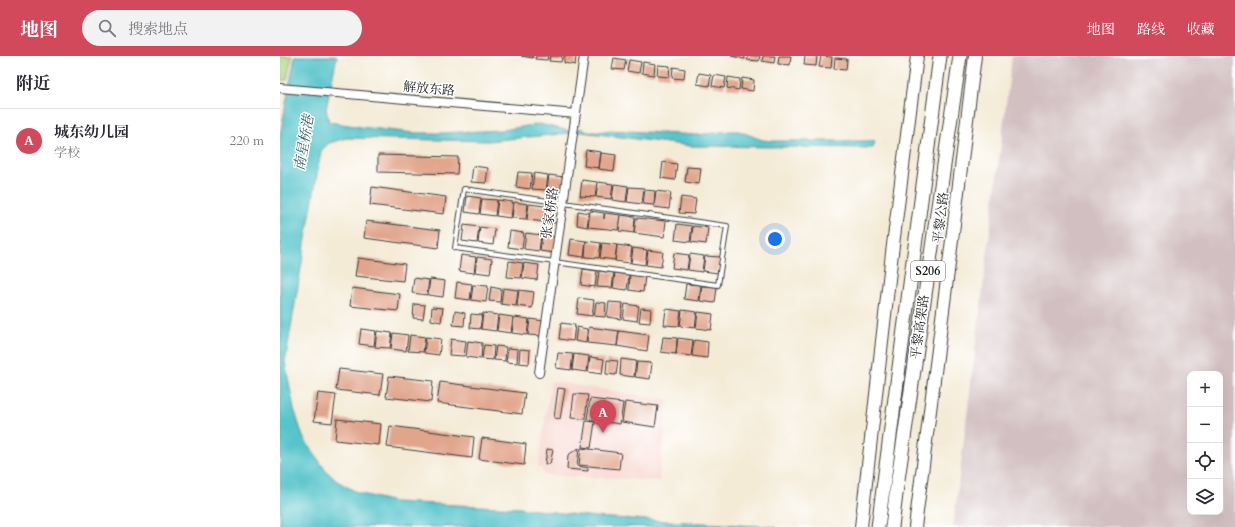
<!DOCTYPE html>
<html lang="zh">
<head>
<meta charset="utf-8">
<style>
	:root { --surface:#fff; --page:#f2f2f3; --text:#2b2b33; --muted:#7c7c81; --line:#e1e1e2; --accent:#d1495b }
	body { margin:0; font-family:Cardo,"Noto Serif SC",serif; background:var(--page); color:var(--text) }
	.controls { position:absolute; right:12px; bottom:12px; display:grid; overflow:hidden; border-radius:8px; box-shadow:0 4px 16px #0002 }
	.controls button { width:36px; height:36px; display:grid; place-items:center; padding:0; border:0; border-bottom:1px solid var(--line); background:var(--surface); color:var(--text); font:20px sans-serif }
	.you { position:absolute; left:495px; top:183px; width:14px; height:14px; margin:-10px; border:3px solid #fff; border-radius:50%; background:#1a73e8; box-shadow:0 0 0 6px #1a73e833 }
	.badge { display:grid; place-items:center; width:26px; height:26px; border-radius:50%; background:var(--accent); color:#fff; font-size:13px; font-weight:700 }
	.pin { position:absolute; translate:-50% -33px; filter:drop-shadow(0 1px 2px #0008) }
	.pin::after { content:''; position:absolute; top:21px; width:14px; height:12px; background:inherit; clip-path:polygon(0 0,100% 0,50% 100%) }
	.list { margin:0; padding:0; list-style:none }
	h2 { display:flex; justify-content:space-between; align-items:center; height:52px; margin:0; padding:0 16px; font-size:17px }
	h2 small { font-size:13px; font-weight:400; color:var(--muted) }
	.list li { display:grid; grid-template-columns:26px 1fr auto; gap:12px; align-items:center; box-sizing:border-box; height:64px; padding:0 16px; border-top:1px solid var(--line) }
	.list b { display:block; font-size:15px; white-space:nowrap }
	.list p { margin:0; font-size:13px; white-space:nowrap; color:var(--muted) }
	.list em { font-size:13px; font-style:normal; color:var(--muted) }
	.icon { flex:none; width:22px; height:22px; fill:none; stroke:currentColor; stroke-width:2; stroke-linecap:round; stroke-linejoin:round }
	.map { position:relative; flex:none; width:955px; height:471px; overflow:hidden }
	header { display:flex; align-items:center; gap:24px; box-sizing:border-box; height:56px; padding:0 20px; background:var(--accent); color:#fff }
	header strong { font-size:19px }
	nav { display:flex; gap:22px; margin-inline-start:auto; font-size:14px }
	.search { width:280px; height:36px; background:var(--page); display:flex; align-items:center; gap:10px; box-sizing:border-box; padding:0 14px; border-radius:22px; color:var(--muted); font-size:15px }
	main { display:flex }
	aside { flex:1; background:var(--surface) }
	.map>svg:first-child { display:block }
</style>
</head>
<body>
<header>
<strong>地图</strong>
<div class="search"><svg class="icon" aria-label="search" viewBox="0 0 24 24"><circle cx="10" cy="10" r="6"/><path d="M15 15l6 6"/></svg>搜索地点</div>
<nav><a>地图</a><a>路线</a><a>收藏</a></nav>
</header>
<main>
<aside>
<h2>附近<small></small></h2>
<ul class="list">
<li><span class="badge">A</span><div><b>城东幼儿园</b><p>学校</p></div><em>220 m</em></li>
</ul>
</aside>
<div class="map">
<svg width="955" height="471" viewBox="0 0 955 471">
	<rect width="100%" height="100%" fill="#fff"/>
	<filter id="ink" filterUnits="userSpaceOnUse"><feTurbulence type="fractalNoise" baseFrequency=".025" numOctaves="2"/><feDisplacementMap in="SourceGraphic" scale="8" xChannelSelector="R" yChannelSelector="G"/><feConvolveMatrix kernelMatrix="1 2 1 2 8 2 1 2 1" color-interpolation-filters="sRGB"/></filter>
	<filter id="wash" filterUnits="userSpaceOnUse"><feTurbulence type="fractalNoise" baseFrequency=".012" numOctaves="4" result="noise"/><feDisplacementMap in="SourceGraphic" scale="16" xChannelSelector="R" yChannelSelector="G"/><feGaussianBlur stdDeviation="0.9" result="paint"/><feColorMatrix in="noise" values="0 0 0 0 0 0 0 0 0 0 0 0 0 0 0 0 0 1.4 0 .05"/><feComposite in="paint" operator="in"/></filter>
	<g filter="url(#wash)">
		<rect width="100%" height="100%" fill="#f4ebd7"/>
		<path fill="#f7d1c9" d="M271 325 388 344 379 425 264 419 262 412 258 411Z"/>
		<path fill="#d2bfc1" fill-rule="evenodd" d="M732 0H955V471H673ZM910 318H940V456H910Z"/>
		<path fill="#aad37e" stroke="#63784d" d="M0 0H12L7 24H0Z"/>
		<path fill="#56c4cb" stroke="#397074" d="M15 0H57L46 53 49 66 81 71 134 77H161L222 74 259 68 290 75 301 72C302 72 307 76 307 76 311 77 326 75 329 74L417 79 450 75H459L482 84 492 85H595L593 92 411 90 302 76 207 85 66 82 49 87 41 95 5 306 14 353 23 381 46 415 57 425 78 437 114 446 240 452 315 461 496 471H0V79Z"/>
		<g id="blocks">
			<path fill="#e1a58c" d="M241 0H253V2Z
				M256 0H268L267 4 255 3Z
				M270 0H282L281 6 269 5Z
				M284 0H296L295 9 284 7Z
				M451 0H465V3Z
				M468 0H480L479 5 467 4Z
				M483 0H495L494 7 482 5Z
				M499 0H511L510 9 498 8Z
				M525 0H537L536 10 524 9Z
				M541 0 552 1 551 12 539 11Z
				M334 2 346 4 344 14 332 13Z
				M555 2 567 3 566 14 554 13Z
				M349 4 361 6 359 17 347 15Z
				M363 6 375 8 374 19 362 17Z
				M378 9 390 10 389 21 377 20Z
				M393 11 405 13 404 23 392 22Z
				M419 17 431 19 429 30 417 28Z
				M434 19 446 21 444 32 432 30Z
				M448 21 460 23 459 34 447 32Z
				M462 22 474 24 473 35 461 33Z
				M306 94 321 96 319 112 304 110Z
				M321 97 336 99 334 115 319 113Z
				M98 99 178 101 177 118 98 116Z
				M383 106 397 108 395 124 381 122Z
				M193 110 208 112 206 127 191 126Z
				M407 111 421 112 419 128 405 126Z
				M238 116 252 117 250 133 236 131Z
				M254 117 268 119 266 134 252 133Z
				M269 119 284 121 282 136 267 134Z
				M302 124 317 126 315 141 300 140Z
				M318 126 333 128 331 143 316 141Z
				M334 128 348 130 346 146 332 144Z
				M92 131 166 141 164 158 90 149Z
				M349 131 364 132 362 148 347 146Z
				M365 134 375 135 374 149 363 148Z
				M376 135 391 137 389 153 374 151Z
				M187 140 201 142 199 158 185 156Z
				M401 141 416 143 414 158 399 157Z
				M202 143 217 144 215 160 200 158Z
				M218 144 233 146 231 162 216 160Z
				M234 146 248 148 246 163 232 162Z
				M249 148 279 152 277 167 247 164Z
				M298 155 309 157 307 171 297 169Z
				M310 155 324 157V163L325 157 340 159 338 174 308 171Z
				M341 159 355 161 354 177 339 175Z
				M356 162 386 165 384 181 354 177Z
				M86 165 160 174 158 192 84 182Z
				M397 168 412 170 410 186 395 184Z
				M184 169 199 171 197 187 182 185Z
				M413 170 428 172 426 188 411 186Z
				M200 171 215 173 213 189 198 187Z
				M230 175 244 177 242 193 228 191Z
				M246 177 261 179 259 195 244 193Z
				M262 179 276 181 274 197 260 195Z
				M291 183 306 185 304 201 289 199Z
				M306 185 321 187 319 202 305 201Z
				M322 187 337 189 335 204 320 202Z
				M337 189 352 191 350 207 335 205Z
				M353 192 367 194 365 209 351 207Z
				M368 194 383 196 381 211 366 209Z
				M394 197 409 199 407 214 392 212Z
				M410 198 424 200 422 216 408 214Z
				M181 199 196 201 194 217 179 215Z
				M425 200 440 201 438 217 423 215Z
				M197 201 212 203 210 218 195 216Z
				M78 202 125 208 123 225 75 220Z
				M229 205 243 207 241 222 227 221Z
				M244 207 259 209 257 224 242 222Z
				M303 213 317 215 315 231 301 229Z
				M319 215 334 217 332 232 317 231Z
				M335 217 349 219 347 234 333 232Z
				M350 218 365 220 363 236 349 234Z
				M134 222 149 224 147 239 132 237Z
				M150 223 165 225 163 241 148 239Z
				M177 226 192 228 190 244 175 242Z
				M406 228 421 229 419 245 404 243Z
				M193 229 208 230 206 246 191 244Z
				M422 230 437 231 435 247 420 245Z
				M211 231 221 233 220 246 209 245Z
				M72 232 120 238 118 255 70 250Z
				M223 232 238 234 236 250 221 248Z
				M239 234 254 236 252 252 237 250Z
				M299 242 314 244 312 260 297 258Z
				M316 246 326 247 325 261 314 260Z
				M329 246 343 247 341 263 327 261Z
				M134 248 145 249 143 263 133 262Z
				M345 248 359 250 357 265 343 263Z
				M152 251 163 252 161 266 151 264Z
				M361 252 371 253 370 267 359 266Z
				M386 253 401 255 399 270 384 269Z
				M402 254 417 256 415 272 400 270Z
				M175 255 185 257 184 270 173 269Z
				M418 256 433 258 431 274 416 272Z
				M203 257 218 259 216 275 201 273Z
				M191 258 202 259 200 273 190 272Z
				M219 259 233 261 231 277 217 275Z
				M234 261 249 263 247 279 232 277Z
				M250 263 264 265 262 280 248 279Z
				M281 267 295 269 293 285 279 283Z
				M297 271 307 273 306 287 295 285Z
				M309 271 339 275 337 290 307 287Z
				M81 273 96 275 94 290 79 288Z
				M97 275 112 277 110 292 95 291Z
				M339 275 369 279 367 295 337 290Z
				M113 277 128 279 126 295 111 293Z
				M130 279 145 281 143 296 128 295Z
				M146 281 161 283 159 299 144 297Z
				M383 281 397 282 396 298 381 296Z
				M398 282 413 284 411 300 396 298Z
				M171 283 186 285 184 300 169 299Z
				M414 284 428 286 427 302 412 300Z
				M188 285 202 287 201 303 186 301Z
				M204 289 214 290 213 304 202 303Z
				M216 290 226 291 225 305 214 304Z
				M228 292 238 293 237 307 226 306Z
				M240 293 250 294 249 308 239 307Z
				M278 297 293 298 291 314 276 312Z
				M294 298 309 300 307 316 292 314Z
				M310 301 324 303 322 318 308 316Z
				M341 303 356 305 354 321 340 319Z
				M327 304 338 305 336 319 326 318Z
				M357 306 372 307 370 323 355 321Z
				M59 313 103 318 100 339 56 334Z
				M109 320 153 325 151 346 106 341Z
				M160 326 245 337 242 358 157 347Z
				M278 332 285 333 280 363 274 362Z
				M38 337 56 339 52 367 34 365Z
				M294 338 308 339 305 363 291 362Z
				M310 343 343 347 340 368 307 363Z
				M345 346 378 350 375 371 342 366Z
				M57 363 101 368 99 389 55 384Z
				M306 365 315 366 311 392 302 391Z
				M110 370 194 381 192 402 107 391Z
				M202 382 246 388 244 409 199 403Z
				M299 392 297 410 308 412V415L287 413 288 399Z
				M301 392 341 397 339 413 299 409Z
				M267 393 273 394 270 408H265Z"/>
		</g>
	</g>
	<g filter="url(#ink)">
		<use href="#blocks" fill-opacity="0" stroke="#3c3b38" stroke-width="1"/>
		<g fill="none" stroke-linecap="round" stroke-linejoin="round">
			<defs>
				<path id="service" d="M184 133 447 170 438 229 175 192Z"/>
				<path id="minor" d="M0 32 296 58
					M259 317 304 0"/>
				<path id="primary" d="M581 471 612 197 637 0
					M635 471 670 200 695 0"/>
				<path id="trunk" d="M598 471 660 0
					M612 471 617 430 680 0"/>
			</defs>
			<use href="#service" stroke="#3c3b38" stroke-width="6"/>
			<use href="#minor" stroke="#3c3b38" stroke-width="10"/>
			<use href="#primary" stroke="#3c3b38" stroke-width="14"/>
			<use href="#trunk" stroke="#3c3b38" stroke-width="15"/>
			<use href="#service" stroke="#fff" stroke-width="4"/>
			<use href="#minor" stroke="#fff" stroke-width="8"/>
			<use href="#primary" stroke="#fff" stroke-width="12"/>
			<use href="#trunk" stroke="#fff" stroke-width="13"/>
		</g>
	</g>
	<g text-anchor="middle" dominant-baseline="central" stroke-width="3" stroke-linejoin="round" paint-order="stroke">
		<rect fill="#fff" stroke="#606060" stroke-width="1" x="631" y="205" width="34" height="20" rx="3"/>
		<g font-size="12" font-weight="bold" fill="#1c1c1c">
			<text x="648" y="215">S206</text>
		</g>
		<g font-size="13" fill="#1c1c1c" stroke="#fff">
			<text transform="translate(149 33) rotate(5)">解放东路</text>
			<text transform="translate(270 157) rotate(-82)">张家桥路</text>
			<text transform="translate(661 162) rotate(-83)">平黎公路</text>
			<text transform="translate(640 271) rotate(-82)">平黎高架路</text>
		</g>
		<g font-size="14" font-style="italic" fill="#335f62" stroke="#fff">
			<text transform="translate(24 87) rotate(-80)">南星桥港</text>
		</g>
	</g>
</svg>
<div class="controls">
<button>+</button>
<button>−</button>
<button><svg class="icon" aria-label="locate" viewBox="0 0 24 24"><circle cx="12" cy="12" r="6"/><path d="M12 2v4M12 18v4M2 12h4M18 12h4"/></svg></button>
<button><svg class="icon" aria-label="layers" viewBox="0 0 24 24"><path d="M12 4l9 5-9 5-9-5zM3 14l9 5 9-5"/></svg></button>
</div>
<div class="you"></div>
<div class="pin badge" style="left:323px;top:377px">A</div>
</div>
</main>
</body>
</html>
